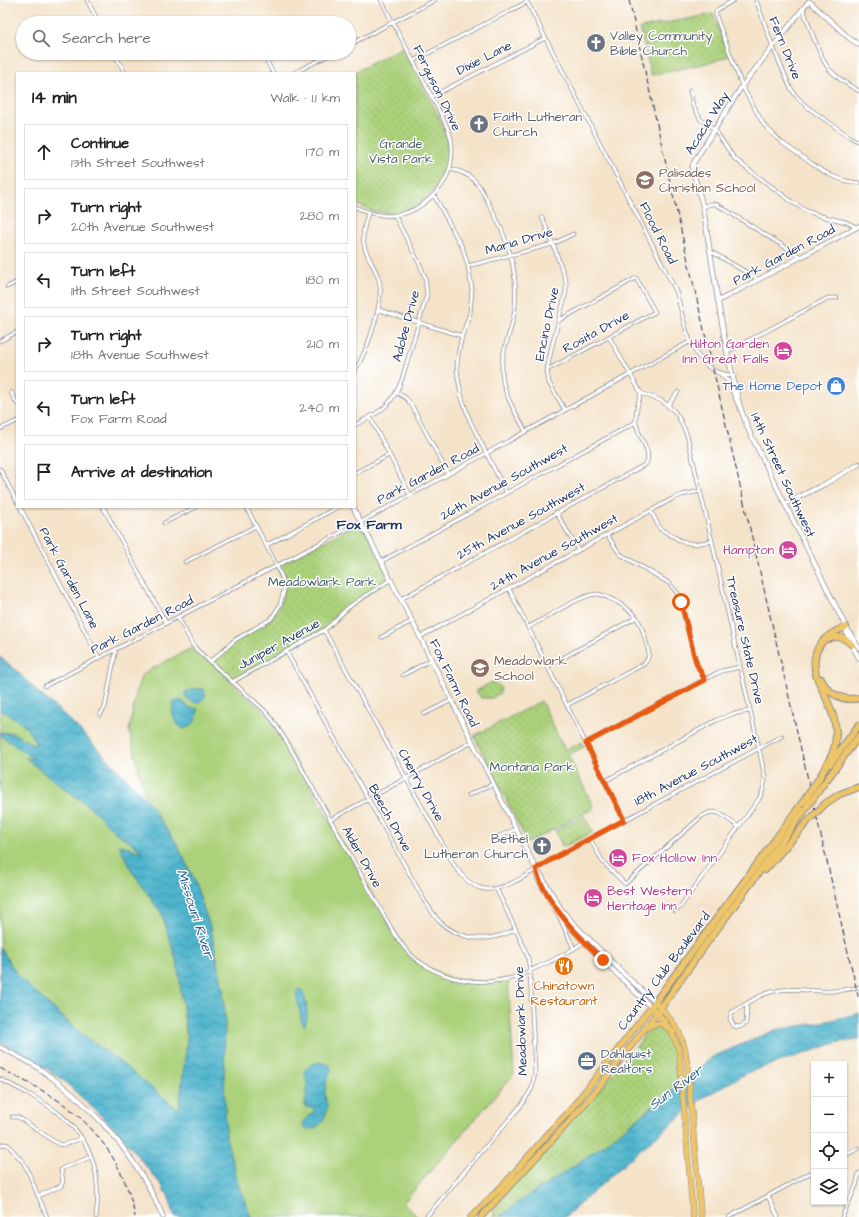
<!DOCTYPE html>
<html lang="en">
<head>
<meta charset="utf-8">
<style>
	:root { --surface:#fff; --page:#f6f6f6; --text:#202124; --muted:#757577; --line:#e0e0e0 }
	body { margin:0; font-family:"Architects Daughter",sans-serif; background:var(--page); color:var(--text) }
	.controls { position:absolute; right:12px; bottom:12px; display:grid; overflow:hidden; border-radius:0px; box-shadow:0 1px 3px #0004 }
	.controls button { width:36px; height:36px; display:grid; place-items:center; padding:0; border:0; border-bottom:1px solid var(--line); background:var(--surface); color:var(--text); font:20px sans-serif }
	.stop { position:absolute; width:12px; height:12px; margin:-9px; border:3px solid #ea580c; border-radius:50%; background:#fff }
	.stop.end { background:#ea580c; border-color:#fff; box-shadow:0 1px 4px #0008 }
	.list { margin:0; padding:0; list-style:none }
	h2 { display:flex; justify-content:space-between; align-items:center; height:52px; margin:0; padding:0 16px; font-size:17px }
	h2 small { font-size:13px; font-weight:400; color:var(--muted) }
	.list li { display:grid; grid-template-columns:26px 1fr auto; gap:12px; align-items:center; box-sizing:border-box; height:56px; margin:0 8px 8px; padding:0 8px; border:1px solid var(--line); border-radius:0px }
	.list b { display:block; font-size:15px; white-space:nowrap }
	.list p { margin:0; font-size:13px; white-space:nowrap; color:var(--muted) }
	.list em { font-size:13px; font-style:normal; color:var(--muted) }
	.icon { flex:none; width:22px; height:22px; fill:none; stroke:currentColor; stroke-width:2; stroke-linecap:round; stroke-linejoin:round }
	.map { position:relative; flex:none; width:859px; height:1217px; overflow:hidden }
	.search { position:absolute; background:var(--surface); box-shadow:0 1px 3px #0004; left:16px; top:16px; width:340px; height:44px; display:flex; align-items:center; gap:10px; box-sizing:border-box; padding:0 14px; border-radius:22px; color:var(--muted); font-size:15px }
	.panel { position:absolute; background:var(--surface); box-shadow:0 1px 3px #0004; left:16px; top:72px; width:340px; height:436px; border-radius:0px }
	.map>svg:first-child { display:block }
</style>
</head>
<body>
<div class="map">
<svg width="859" height="1217" viewBox="0 0 859 1217">
	<defs>
		<pattern id="park-dots" width="8" height="8" patternUnits="userSpaceOnUse"><rect width="8" height="8" fill="#abd17a"/><path d="M2 2h.1M6 6h.1" fill="none" stroke="#93b46c" stroke-width="1.8" stroke-linecap="round"/></pattern>
		<pattern id="water-waves" width="16" height="10" patternUnits="userSpaceOnUse"><rect width="16" height="10" fill="#4fb5cd"/><path d="M0 5q4-4 8 0t8 0" fill="none" stroke="#4194aa"/></pattern>
	</defs>
	<rect width="100%" height="100%" fill="#fff"/>
	<filter id="ink" filterUnits="userSpaceOnUse"><feTurbulence type="fractalNoise" baseFrequency=".025" numOctaves="2"/><feDisplacementMap in="SourceGraphic" scale="8" xChannelSelector="R" yChannelSelector="G"/><feConvolveMatrix kernelMatrix="1 2 1 2 8 2 1 2 1" color-interpolation-filters="sRGB"/></filter>
	<filter id="wash" filterUnits="userSpaceOnUse"><feTurbulence type="fractalNoise" baseFrequency=".012" numOctaves="4" result="noise"/><feDisplacementMap in="SourceGraphic" scale="16" xChannelSelector="R" yChannelSelector="G"/><feGaussianBlur stdDeviation="0.9" result="paint"/><feColorMatrix in="noise" values="0 0 0 0 0 0 0 0 0 0 0 0 0 0 0 0 0 1.4 0 .05"/><feComposite in="paint" operator="in"/></filter>
	<g filter="url(#wash)">
		<rect width="100%" height="100%" fill="#f4e3c9"/>
		<path fill="#abd17a" stroke="#63806c" d="M191 648 210 662 272 719 391 928 409 953 420 963 450 978 480 982 508 979 514 1074 403 1203 418 1217H251L239 1187 226 1138 224 1073 225 1018 223 989 211 930 193 877 176 843 146 799 129 731 137 688 142 674Z
			M0 710C20 720 26 724 36 744L34 745 13 733H0Z
			M0 735 35 759 27 758 35 766 90 807 114 831 137 847 144 855 129 847 132 871 162 914 178 966 187 1040 179 1111 125 1066 81 1033 35 992 17 974 0 948Z"/>
		<path fill="url(#park-dots)" stroke="#63806c" d="M713 14 729 56 712 62 651 75 640 28Z
			M403 47 441 121 448 140V160L442 179 430 195 414 207 395 213 375 212 355 204V73H353Z
			M361 522 391 579 349 607 332 625 232 682 210 662 235 640 271 619 280 605 284 590 283 580 277 566Z
			M494 681 501 688 500 693 492 698H481L476 691Z
			M541 701 565 750 582 742 584 747 568 755 594 808 528 843 474 736Z
			M584 816 593 832 563 847 555 831Z
			M657 1024C679 1034 676 1065 677 1086 645 1113 612 1139 578 1163 552 1182 524 1196 500 1217H493L495 1205 597 1092 637 1046 648 1028Z"/>
		<path fill="url(#water-waves)" stroke="#357296" d="M0 657 17 671 39 693 70 720 146 799 176 843 193 877 211 930 223 989 225 1018 224 1073 226 1138 239 1187 251 1217H175L167 1192H164L163 1187 118 1132 62 1079 29 1057 0 1042V948L17 974 35 992 80 1033 125 1066 179 1110 187 1040 178 966 162 914 132 871 119 845 129 847 143 853 137 847 114 831 90 807 35 766 26 758 34 759 0 735V733H13L34 745 36 744C27 724 19 720 0 710Z
			M194 689H203L206 695C200 705 195 704 186 698L185 692Z
			M182 700 189 708 198 709C196 721 195 726 183 729 173 722 171 713 174 702Z
			M299 989 302 990C306 1000 310 1017 304 1026L302 1023 296 993Z
			M859 1013V1040L839 1042 749 1072 704 1097 641 1149 565 1217H500L516 1204 577 1164 639 1118 712 1057 775 1030 828 1021Z
			M320 1062 329 1065 332 1070C327 1077 325 1085 325 1094 325 1098 327 1102 327 1106 326 1120 319 1132 304 1128L302 1123 306 1118 314 1113 313 1108 305 1107C305 1102 306 1097 307 1091 307 1084 306 1078 305 1071L310 1065Z"/>
	</g>
	<g filter="url(#ink)">
		<g fill="none" stroke-linecap="round" stroke-linejoin="round">
			<defs>
				<path id="minor" d="M87 0 99 23
					M526 0 669 277C672 283 675 288 677 294 684 321 689 361 719 373 723 374 729 375 734 376
					M734 0 720 8 716 11V16L742 86 764 125 781 142 818 168 832 176 846 181 859 183
					M756 0 773 47 790 87 796 96 807 107 850 137 859 142
					M803 9C809 24 819 57 829 69 837 78 848 85 859 91
					M349 45 435 0
					M114 53 125 73
					M265 58 273 73
					M413 61 527 2
					M294 73 333 53
					M690 91 693 106 701 120 715 130 734 158 745 167 791 201 806 211 821 216 846 222 856 227
					M431 97 545 38
					M451 169C459 171 466 173 473 179 480 185 484 195 489 204 508 239 518 268 515 308 513 330 500 351 502 373 503 394 516 413 526 432
					M434 195 463 249 468 266 472 289 470 313 462 336 458 354 457 366 458 378 462 398 470 421 506 492
					M355 207C379 218 401 220 423 204 443 189 453 172 452 147 452 132 439 111 432 97 415 64 398 32 381 0
					M703 207 710 204H716L801 257
					M542 217 553 244 566 281V292L552 346 547 370 549 383 565 410
					M710 251 758 279
					M468 266 553 244 573 234
					M7 287 17 282
					M379 310 462 336
					M609 337 641 393 662 401 674 411 679 418 687 435 712 541 740 667 759 748 765 778 763 790 759 799 681 906 675 911
					M0 341 17 332
					M727 352 828 298H837
					M355 370C367 352 385 301 379 280 377 273 373 266 370 260 360 241 362 233 368 213
					M547 370 655 312 636 278 558 321
					M11 392 17 404
					M397 393 406 398 412 406 448 474
					M668 405 678 392
					M370 417 410 495
					M355 425C380 412 392 407 402 379L427 295 425 277 420 265 395 216
					M0 429 17 421
					M0 469 17 502
					M355 473 389 455
					M20 507 99 658
					M103 507 166 623
					M651 511 660 529 683 542 695 544 712 541
					M556 512 578 550
					M164 523 196 507
					M607 535 620 554 669 583 679 595 694 655 697 665 705 680
					M267 545 338 507
					M382 561 636 422
					M185 562 256 526
					M509 589 624 820
					M401 599 646 464C653 450 637 437 636 422 635 412 638 403 641 393
					M178 617 192 644 197 650 264 710 272 719 288 744 391 928C399 941 408 955 421 963 448 981 480 986 512 978 525 974 537 967 549 962 562 955 577 949 588 938
					M529 627C544 619 582 594 597 594 605 595 610 599 617 602 637 614 640 619 646 642 649 652 651 656 644 664L567 705
					M324 630 456 868C462 876 470 885 480 888 503 895 535 869 554 858L782 736
					M382 637 412 621
					M420 637 674 498 682 495 700 491
					M286 651 424 900C429 907 434 916 440 922 455 936 478 942 498 936 504 935 510 932 516 929
					M210 662 235 640 271 619 280 605 284 590 283 580 277 566 246 507
					M548 666 637 617
					M403 675 431 660
					M232 682 324 630C333 624 340 614 349 607 362 597 377 589 391 579
					M45 686 361 522 691 341
					M424 714 452 700
					M100 715 105 707 116 649
					M586 743 715 674 722 671 740 667
					M605 781 717 720 732 714 750 711
					M469 795 493 784
					M330 820 472 742
					M493 839 516 829
					M590 839 603 862 625 884 702 816 711 812 719 813 739 827
					M558 914 574 949
					M747 1004 746 1023 740 1027 734 1026 730 1019 732 1012 735 1011C748 1003 761 993 776 991 791 988 804 990 819 991 833 992 846 990 859 987
					M0 1079C43 1101 87 1122 96 1174 98 1189 98 1203 96 1217
					M12 1117H18L58 1144 63 1145 82 1138
					M0 1145 5 1144 8 1145 23 1162 27 1169 47 1217
					M844 1156 859 1148
					M38 1196 61 1186 63 1181 61 1170 63 1168 91 1157
					M768 1196 778 1217
					M426 1217 523 1103 532 1088 535 1072 530 971 528 958 524 947 496 888
					M729 1217 814 1171
					M842 1217 856 1186 859 1173"/>
				<path id="tertiary" d="M859 45 849 38 809 1 742 86 694 162 692 168 703 207 718 301 727 352 740 407 749 431 846 627 859 648
					M718 301 859 226
					M720 373C722 375 725 377 727 380 733 387 734 397 739 405
					M785 504 825 484 859 464
					M353 507 412 621 536 869 542 877 561 909 572 922 626 976 655 1002
					M846 629 848 638 859 658
					M536 872 538 879 555 909 563 919 584 942 651 1007
					M0 1047C13 1054 28 1061 40 1069 94 1106 138 1157 163 1217"/>
				<path id="primary" d="M655 1002C674 1021 684 1034 687 1061L701 1217
					M651 1007C666 1020 673 1031 679 1051L693 1217"/>
				<path id="trunk" d="M646 1028C660 1020 662 1023 673 1032
					M471 1217 507 1181 553 1128 566 1115 602 1070 655 1002
					M481 1217 568 1123 594 1093 661 1008"/>
				<path id="motorway" d="M828 639C838 635 844 637 852 645
					M821 679C828 694 843 702 859 698
					M830 764 859 725
					M818 780C823 771 829 762 833 752 843 724 826 700 816 675 810 650 823 635 846 627
					M822 786 859 736
					M826 803 840 794 859 787
					M765 870 807 822
					M655 1002 803 802
					M661 1008 703 948 804 811"/>
			</defs>
			<use href="#minor" stroke="#888994" stroke-width="4.5"/>
			<use href="#tertiary" stroke="#888994" stroke-width="5.5"/>
			<use href="#primary" stroke="#888994" stroke-width="6"/>
			<use href="#trunk" stroke="#888994" stroke-width="7"/>
			<use href="#motorway" stroke="#888994" stroke-width="8"/>
			<use href="#minor" stroke="#fff" stroke-width="3"/>
			<use href="#tertiary" stroke="#fff" stroke-width="4"/>
			<use href="#primary" stroke="#eec569" stroke-width="5"/>
			<use href="#trunk" stroke="#eec569" stroke-width="5.5"/>
			<use href="#motorway" stroke="#eec569" stroke-width="6"/>
			<path stroke="#1b2f5e" stroke-width="1" stroke-dasharray="6 3" stroke-linecap="butt" d="M629 0 677 213 859 1000
				M0 1068C22 1080 46 1091 66 1106 102 1133 127 1172 135 1217"/>
			<defs>
				<path id="motorway-bridge" d="M803 802 818 780
					M804 811 822 786
					M807 822 826 803"/>
			</defs>
			<use href="#motorway-bridge" stroke="#888994" stroke-width="8" stroke-linecap="butt"/>
			<use href="#motorway-bridge" stroke="#eec569" stroke-width="6"/>
		</g>
	</g>
	<g fill="none" stroke-linecap="round" stroke-linejoin="round" filter="url(#ink)">
		<path stroke="#ea580c" stroke-width="5" d="M603 960C582 940 562 920 547 894 542 886 538 879 536 869L554 858 624 820 586 743 705 680 697 665 694 655 681 602"/>
	</g>
	<defs>
		<symbol id="church-disc" viewBox="-11 -11 22 22"><circle r="9.5" fill="#6b7280" stroke="#fff"/><path d="M-1.2-6h2.4v3.5h3.3v2.4h-3.3V6h-2.4V-.1h-3.3v-2.4h3.3Z" fill="#fff"/></symbol>
		<symbol id="school-disc" viewBox="-11 -11 22 22"><circle r="9.5" fill="#8d6e63" stroke="#fff"/><path d="M0-5L7-2L0 1L-7-2ZM-4 1L0 2.5L4 1V4Q0 6-4 4Z" fill="#fff"/></symbol>
		<symbol id="hotel-disc" viewBox="-11 -11 22 22"><circle r="9.5" fill="#d1479c" stroke="#fff"/><path d="M-6-4.5h1.5V1H6V5H4.5V3h-9V5H-6ZM-4 0a1.8 1.8 0 1 1 3.6 0ZM.5 0V-2.5h3Q6-2.5 6 0Z" fill="#fff"/></symbol>
		<symbol id="shop-disc" viewBox="-11 -11 22 22"><circle r="9.5" fill="#3f7fe0" stroke="#fff"/><path d="M-5-2.5h2.3a2.7 3.5 0 0 1 5.4 0H5L5.5 6h-11ZM-1.5-2.5h3a1.5 2.3 0 0 0-3 0Z" fill="#fff"/></symbol>
		<symbol id="restaurant-disc" viewBox="-11 -11 22 22"><circle r="9.5" fill="#e8710a" stroke="#fff"/><path d="M-5-6h1v4h1v-4h1v4h1v-4h1v5L-1.5 .5V6h-2V.5L-5-1ZM5-6V6H3V1.5H1.5Q1.5-4 5-6Z" fill="#fff"/></symbol>
		<symbol id="office-disc" viewBox="-11 -11 22 22"><circle r="9.5" fill="#5c6f8a" stroke="#fff"/><path d="M-6-3h4V-5.5h4V-3h4V5H-6ZM-1-4.5V-3h2v-1.5ZM-6 0V1H6V0Z" fill="#fff"/></symbol>
	</defs>
	<g fill-rule="evenodd">
		<use href="#church-disc" x="585" y="32" width="22" height="22"/>
		<use href="#church-disc" x="468" y="113" width="22" height="22"/>
		<use href="#school-disc" x="634" y="169" width="22" height="22"/>
		<use href="#hotel-disc" x="772" y="340" width="22" height="22"/>
		<use href="#shop-disc" x="825" y="375" width="22" height="22"/>
		<use href="#hotel-disc" x="777" y="539" width="22" height="22"/>
		<use href="#school-disc" x="469" y="657" width="22" height="22"/>
		<use href="#church-disc" x="531" y="835" width="22" height="22"/>
		<use href="#hotel-disc" x="607" y="847" width="22" height="22"/>
		<use href="#hotel-disc" x="582" y="887" width="22" height="22"/>
		<use href="#restaurant-disc" x="553" y="955" width="22" height="22"/>
		<use href="#office-disc" x="576" y="1050" width="22" height="22"/>
	</g>
	<g text-anchor="middle" dominant-baseline="central" stroke-width="3" stroke-linejoin="round" paint-order="stroke">
		<g font-size="13" fill="#5b616d" stroke="#fff" text-anchor="start">
			<text x="610" y="36">Valley Community<tspan x="610" dy="15">Bible Church</tspan></text>
			<text x="493" y="117">Faith Lutheran<tspan x="493" dy="15">Church</tspan></text>
			<text x="528" y="839" text-anchor="end">Bethel<tspan x="528" dy="15">Lutheran Church</tspan></text>
		</g>
		<g font-size="13" fill="#1b2f5e" stroke="#fff">
			<text transform="translate(785 48) rotate(68)">Fern Drive</text>
			<text transform="translate(484 58) rotate(-27)">Dixie Lane</text>
			<text transform="translate(437 88) rotate(64)">Ferguson Drive</text>
			<text transform="translate(707 123) rotate(-58)">Acacia Way</text>
			<text transform="translate(658 233) rotate(63)">Flood Road</text>
			<text transform="translate(519 241) rotate(-16)">Maria Drive</text>
			<text transform="translate(784 255) rotate(-28)">Park Garden Road</text>
			<text transform="translate(547 324) rotate(-78)">Encino Drive</text>
			<text transform="translate(406 326) rotate(-75)">Adobe Drive</text>
			<text transform="translate(596 332) rotate(-29)">Rosita Drive</text>
			<text transform="translate(428 474) rotate(-28)">Park Garden Road</text>
			<text transform="translate(783 475) rotate(65)">14th Street Southwest</text>
			<text transform="translate(504 482) rotate(-29)">26th Avenue Southwest</text>
			<text transform="translate(521 521) rotate(-29)">25th Avenue Southwest</text>
			<text transform="translate(554 552) rotate(-29)">24th Avenue Southwest</text>
			<text transform="translate(69 578) rotate(62)">Park Garden Lane</text>
			<text transform="translate(142 625) rotate(-27)">Park Garden Road</text>
			<text transform="translate(745 640) rotate(77)">Treasure State Drive</text>
			<text transform="translate(279 644) rotate(-29)">Juniper Avenue</text>
			<text transform="translate(454 683) rotate(64)">Fox Farm Road</text>
			<text transform="translate(696 770) rotate(-28)">18th Avenue Southwest</text>
			<text transform="translate(421 785) rotate(61)">Cherry Drive</text>
			<text transform="translate(390 818) rotate(61)">Beech Drive</text>
			<text transform="translate(362 857) rotate(61)">Alder Drive</text>
			<text transform="translate(664 971) rotate(-53)">Country Club Boulevard</text>
			<text transform="translate(521 1021) rotate(-92)">Meadowlark Drive</text>
		</g>
		<g font-size="13" fill="#466066" stroke="#fff">
			<text x="401" y="144">Grande<tspan x="401" dy="15">Vista Park</tspan></text>
			<text x="322" y="582">Meadowlark Park</text>
			<text x="532" y="767">Montana Park</text>
		</g>
		<g font-size="13" fill="#785e54" stroke="#fff" text-anchor="start">
			<text x="659" y="173">Palisades<tspan x="659" dy="15">Christian School</tspan></text>
			<text x="494" y="661">Meadowlark<tspan x="494" dy="15">School</tspan></text>
		</g>
		<g font-size="13" fill="#b23c85" stroke="#fff" text-anchor="end">
			<text x="769" y="344">Hilton Garden<tspan x="769" dy="15">Inn Great Falls</tspan></text>
			<text x="774" y="550">Hampton</text>
			<text x="632" y="858" text-anchor="start">Fox Hollow Inn</text>
			<text x="607" y="891" text-anchor="start">Best Western<tspan x="607" dy="15">Heritage Inn</tspan></text>
		</g>
		<g font-size="13" fill="#366cbe" stroke="#fff" text-anchor="end">
			<text x="822" y="386">The Home Depot</text>
		</g>
		<g font-size="13" fill="#c56008" stroke="#fff">
			<text x="564" y="986">Chinatown<tspan x="564" dy="15">Restaurant</tspan></text>
		</g>
		<g font-size="13" fill="#4e5e75" stroke="#fff" text-anchor="start">
			<text x="601" y="1054">Dahlquist<tspan x="601" dy="15">Realtors</tspan></text>
		</g>
		<g font-size="14" font-weight="bold" fill="#1b2f5e" stroke="#fff">
			<text x="369" y="525">Fox Farm</text>
		</g>
		<g font-size="14" font-style="italic" fill="#2d5e85" stroke="#fff">
			<text transform="translate(195 914) rotate(72)">Missouri River</text>
			<text transform="translate(676 1088) rotate(-37)">Sun River</text>
		</g>
	</g>
</svg>
<div class="controls">
<button>+</button>
<button>−</button>
<button><svg class="icon" aria-label="locate" viewBox="0 0 24 24"><circle cx="12" cy="12" r="6"/><path d="M12 2v4M12 18v4M2 12h4M18 12h4"/></svg></button>
<button><svg class="icon" aria-label="layers" viewBox="0 0 24 24"><path d="M12 4l9 5-9 5-9-5zM3 14l9 5 9-5"/></svg></button>
</div>
<div class="stop" style="left:681px;top:602px"></div>
<div class="stop end" style="left:603px;top:960px"></div>
<div class="search"><svg class="icon" aria-label="search" viewBox="0 0 24 24"><circle cx="10" cy="10" r="6"/><path d="M15 15l6 6"/></svg>Search here</div>
<section class="panel">
<h2>14 min<small>Walk · 1.1 km</small></h2>
<ul class="list">
<li><svg class="icon" aria-label="ahead" viewBox="0 0 24 24"><path d="M12 20V5M6 11l6-6 6 6"/></svg><div><b>Continue</b><p>13th Street Southwest</p></div><em>170 m</em></li>
<li><svg class="icon" aria-label="right" viewBox="0 0 24 24"><path d="M7 20v-9h11M14 6l5 5-5 5"/></svg><div><b>Turn right</b><p>20th Avenue Southwest</p></div><em>280 m</em></li>
<li><svg class="icon" aria-label="left" viewBox="0 0 24 24"><path d="M17 20v-9H6M10 6l-5 5 5 5"/></svg><div><b>Turn left</b><p>11th Street Southwest</p></div><em>180 m</em></li>
<li><svg class="icon" aria-label="right" viewBox="0 0 24 24"><path d="M7 20v-9h11M14 6l5 5-5 5"/></svg><div><b>Turn right</b><p>18th Avenue Southwest</p></div><em>210 m</em></li>
<li><svg class="icon" aria-label="left" viewBox="0 0 24 24"><path d="M17 20v-9H6M10 6l-5 5 5 5"/></svg><div><b>Turn left</b><p>Fox Farm Road</p></div><em>240 m</em></li>
<li><svg class="icon" aria-label="arrive" viewBox="0 0 24 24"><path d="M6 21V4h12l-3 4 3 4H6"/></svg><div><b>Arrive at destination</b></div></li>
</ul>
</section>
</div>
</body>
</html>
